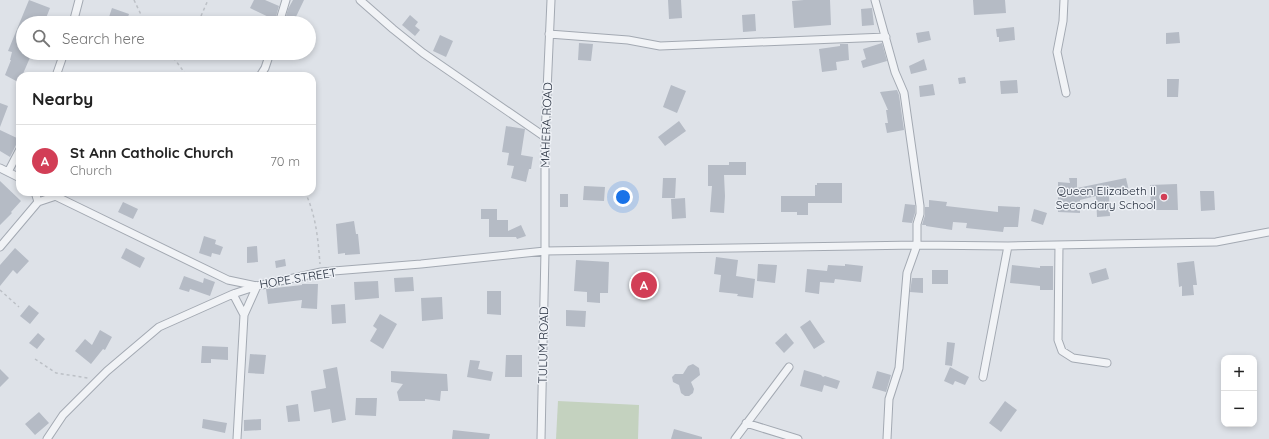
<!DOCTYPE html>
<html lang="en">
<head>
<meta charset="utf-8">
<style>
	:root { --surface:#fff; --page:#f2f2f2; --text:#222; --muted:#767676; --line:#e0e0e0; --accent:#d23e56 }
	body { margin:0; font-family:Quicksand,sans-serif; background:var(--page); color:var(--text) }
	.controls { position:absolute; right:12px; bottom:12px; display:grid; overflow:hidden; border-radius:8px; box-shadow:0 2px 6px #0003 }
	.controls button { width:36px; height:36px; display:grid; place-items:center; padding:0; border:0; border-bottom:1px solid var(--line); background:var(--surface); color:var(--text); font:20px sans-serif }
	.you { position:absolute; left:623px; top:197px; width:14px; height:14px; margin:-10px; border:3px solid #fff; border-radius:50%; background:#1a73e8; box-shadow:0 0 0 6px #1a73e833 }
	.badge { display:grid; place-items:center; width:26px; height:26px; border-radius:50%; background:var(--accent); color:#fff; font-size:13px; font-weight:700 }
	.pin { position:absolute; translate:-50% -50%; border:2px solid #fff; box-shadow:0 1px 4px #0006 }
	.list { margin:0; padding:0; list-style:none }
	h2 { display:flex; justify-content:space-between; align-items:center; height:52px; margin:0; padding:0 16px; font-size:17px }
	h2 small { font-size:13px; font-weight:400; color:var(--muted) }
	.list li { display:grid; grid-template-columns:26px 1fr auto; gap:12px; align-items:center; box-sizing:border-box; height:72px; padding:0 16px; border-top:1px solid var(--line) }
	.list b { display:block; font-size:15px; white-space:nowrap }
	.list p { margin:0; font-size:13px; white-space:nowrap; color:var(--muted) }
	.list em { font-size:13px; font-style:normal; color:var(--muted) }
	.icon { flex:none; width:22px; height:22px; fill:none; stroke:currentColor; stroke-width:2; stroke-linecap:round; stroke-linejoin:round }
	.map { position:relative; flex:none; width:1269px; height:439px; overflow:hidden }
	.search { position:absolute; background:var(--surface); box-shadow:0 2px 6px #0003; left:16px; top:16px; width:300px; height:44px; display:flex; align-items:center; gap:10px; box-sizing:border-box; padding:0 14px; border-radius:22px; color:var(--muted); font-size:15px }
	.panel { position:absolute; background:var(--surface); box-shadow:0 2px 6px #0003; left:16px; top:72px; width:300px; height:124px; border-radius:12px }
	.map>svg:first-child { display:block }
</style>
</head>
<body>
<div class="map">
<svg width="1269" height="439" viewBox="0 0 1269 439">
	<rect width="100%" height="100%" fill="#dee2e8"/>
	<path fill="#c4d2bf" d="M558 401 639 405 638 439H556Z"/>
	<path fill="#b5bbc5" d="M29 0 50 8 44 23H23V53H32L22 76H20L18 82 5 75 11 60H10L12 52 8 51Z
		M254 0H265L279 6 275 20 250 8Z
		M293 0H304L293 23H284L288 9Z
		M668 0H681L682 18 669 19Z
		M804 0H830L831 25 794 28 792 1Z
		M973 0H1005L1006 13 974 15Z
		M112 8 129 14 126 23H107Z
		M872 8 874 25 862 26 861 9Z
		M755 14 756 31 743 32 742 15Z
		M410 15 418 22 415 26 420 30 415 36 402 25Z
		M1014 27 1015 40 999 42V37H997L996 29Z
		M929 31 931 40 918 43 916 33Z
		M1179 32 1180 43 1166 44V33Z
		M440 35 453 41 446 57 433 51Z
		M579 43 593 44 591 61 578 60Z
		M882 43 887 61 863 68 861 61 866 59 863 49Z
		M840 44H848L849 60 836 62 837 70 822 72 819 49 840 46Z
		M924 59 927 70 911 74 909 66Z
		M965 77 966 83 959 84 958 78Z
		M1167 79H1179L1178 97H1167Z
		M1017 80 1018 93 1001 94 1000 81Z
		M933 84 935 95 920 97 919 86Z
		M671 85 686 91 677 113 663 107Z
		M897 90 899 95 904 130 887 133 885 123H888L886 110H888L880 92Z
		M0 103 8 106 0 127Z
		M679 121 686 131 665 146 658 137Z
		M506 126 525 129 521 155 533 157 531 169H529L526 182 511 178 514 166 507 165 509 153 502 152Z
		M0 130 19 139 10 157 0 151Z
		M729 162H746V175H724L725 196 724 213 710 212 712 186H708V165H729Z
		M663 178H676L675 198H662Z
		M1069 178H1077V188L1126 178 1129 191 1109 196 1110 216 1097 217 1096 196 1080 200V213L1058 212V182L1070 183Z
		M0 181 21 201 11 212 12 213 0 225Z
		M817 183H842V203H808V215H797V212H781V196H815V185H817Z
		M1177 184 1178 210H1151L1150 185Z
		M584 186 605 187 604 201 583 200Z
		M1200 191H1214L1215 210 1201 211Z
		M560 194H568V207H560Z
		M685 198 686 218 672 219 671 199Z
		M929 200 947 202 946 206 998 212V206L1020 207 1018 227H1004L1003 232 966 228 967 223 953 222 952 230 926 226V225H922L925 215V207H929Z
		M123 202 138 209 133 219 118 212Z
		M905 204 915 205V213L912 223 902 222Z
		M481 209H497V220H508V231L521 225 526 236 517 239 516 237H489V219H481Z
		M1034 209 1047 213 1043 225 1031 221Z
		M354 221 356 234H358L360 254 345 255V253L338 254 336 224Z
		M204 236 216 240 215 244 223 247 220 255 212 253 211 257 199 253Z
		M257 246 258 262 247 263V247Z
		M15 248 29 261 17 274 13 270 0 286V265Z
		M126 248 145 258 140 268 121 258Z
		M716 257 738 260 736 276 755 279 753 298 737 296 738 294 719 292 721 275 714 274Z
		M285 259 286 266 276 268 275 261Z
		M576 260 609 262 608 293H600V303L587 302V292L574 291Z
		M1194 261 1197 285H1193L1194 295 1182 296V286L1179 287 1177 263Z
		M758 264 777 265 775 283 757 281Z
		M845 264 863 266 861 282 835 279 834 283 820 282 819 294 805 292 807 269 827 271 828 265 845 266Z
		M1012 265 1040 268V266H1053V290H1040V286L1010 283Z
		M1106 268 1109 279 1092 284 1089 273Z
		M932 270H948V284H932Z
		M184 276 203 283 204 278 215 282 210 296 190 289 189 292 179 289Z
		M413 277 414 291 395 292 394 278Z
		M657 277V292H631L630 278Z
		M912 278H923V293L910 292Z
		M378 281 379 298 355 300 354 282Z
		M302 284H318L317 309 301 308 302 300 268 304 266 289 302 285Z
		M487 291H501V315L487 314Z
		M442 297 443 319 422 321 421 298Z
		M345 304 346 323 332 324 331 305Z
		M29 305 39 313 30 324 20 316Z
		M566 310 586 311 585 327 566 326Z
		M380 314 397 324 383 349 370 341 377 329 373 326Z
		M810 320 825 342 814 349 800 327Z
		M100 330 112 337 105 350 103 349 91 364 75 351 85 339 92 345Z
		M38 333 45 339 37 349 29 343Z
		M786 333 794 343 784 353 775 343Z
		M947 342 955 343 952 366 945 365Z
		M202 346 228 347V360L211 359V363H201Z
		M250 354 266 355 264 374 248 373Z
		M506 355H522V377H505Z
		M470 360 480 361 478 369 493 372 491 381 467 377Z
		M693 364 699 368 700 375 691 382 694 389 693 393 689 396H685L681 393 679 385 673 382 672 377 675 374H683L688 366Z
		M337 367 346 420 332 423 330 409 314 412 311 391 326 388 323 370Z
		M950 367 969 377 965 385 955 381 953 385 944 381Z
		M0 369 9 378 0 387Z
		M804 370 821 375 823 377 825 376 840 381 837 389 824 385 822 392 800 386Z
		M391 371 447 374 448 391H441L440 401 425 399V401H399L397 392 403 384 391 382Z
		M877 371 891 375 886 392 872 388Z
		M356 398H377L376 416 355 415Z
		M1005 401 1017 410 1001 432 989 423Z
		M298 404 300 421 288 422 286 406Z
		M39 412 49 423 35 435 25 424Z
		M203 419 227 423 225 433 202 428Z
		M261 419V430L244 431V420Z
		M674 429 702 437V439H671Z
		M453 430 490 434 489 439H452Z"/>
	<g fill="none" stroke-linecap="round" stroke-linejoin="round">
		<defs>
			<path id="minor" d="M360 0 393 29 423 53 545 137
				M875 0 895 72 904 93 920 206V214L917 224V245L907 273 899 368 889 399 887 439
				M1064 0 1063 21 1057 52 1066 93
				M73 23 79 0
				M279 23 286 0
				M549 34 628 40 660 46 886 37
				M56 76 64 53
				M260 76 265 68 270 53
				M0 168 20 178
				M8 172 20 149
				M35 192 38 202
				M47 192 228 280 257 286 321 272 421 264 545 251 917 245 1008 246 1216 242 1269 232
				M1059 245 1058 340 1062 351 1073 358 1107 363
				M0 247 38 202 56 196
				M233 294 244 315
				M983 377 1008 246
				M746 423 798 439
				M47 439 63 415 107 371 159 327 233 294 257 286
				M237 439 244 315 257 286
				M541 439 545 251V137L551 0
				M735 439 789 367"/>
		</defs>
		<use href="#minor" stroke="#a3a9b2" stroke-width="9"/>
		<path stroke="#bcc0c6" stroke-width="1.5" stroke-dasharray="3 3" stroke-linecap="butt" d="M134 0 145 23
			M201 16 208 0
			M170 53 187 76
			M305 192C316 215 318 239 320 264
			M0 290 19 307
			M35 359 56 373 88 378"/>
		<use href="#minor" stroke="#f1f3f6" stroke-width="7"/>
	</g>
	<circle fill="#d23e56" stroke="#eef1f6" stroke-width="1.5" cx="1164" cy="197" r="4"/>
	<g text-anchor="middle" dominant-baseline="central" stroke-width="3" stroke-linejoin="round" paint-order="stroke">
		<g font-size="12" fill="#27303f" stroke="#eef1f6">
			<text transform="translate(546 125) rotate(-88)">MAHERA ROAD</text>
			<text transform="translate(298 278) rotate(-9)">HOPE STREET</text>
			<text transform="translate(543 345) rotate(-89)">TULUM ROAD</text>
		</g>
		<g font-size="12" fill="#27303f" stroke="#eef1f6" text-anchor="end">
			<text x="1156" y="190">Queen Elizabeth II<tspan x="1156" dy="14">Secondary School</tspan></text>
		</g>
	</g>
</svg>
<div class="controls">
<button>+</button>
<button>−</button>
</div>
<div class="you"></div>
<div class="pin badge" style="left:644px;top:285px">A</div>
<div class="search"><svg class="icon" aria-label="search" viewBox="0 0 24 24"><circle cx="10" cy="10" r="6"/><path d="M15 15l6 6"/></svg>Search here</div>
<section class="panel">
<h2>Nearby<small></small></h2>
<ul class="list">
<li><span class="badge">A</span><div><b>St Ann Catholic Church</b><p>Church</p></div><em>70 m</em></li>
</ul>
</section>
</div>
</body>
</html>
